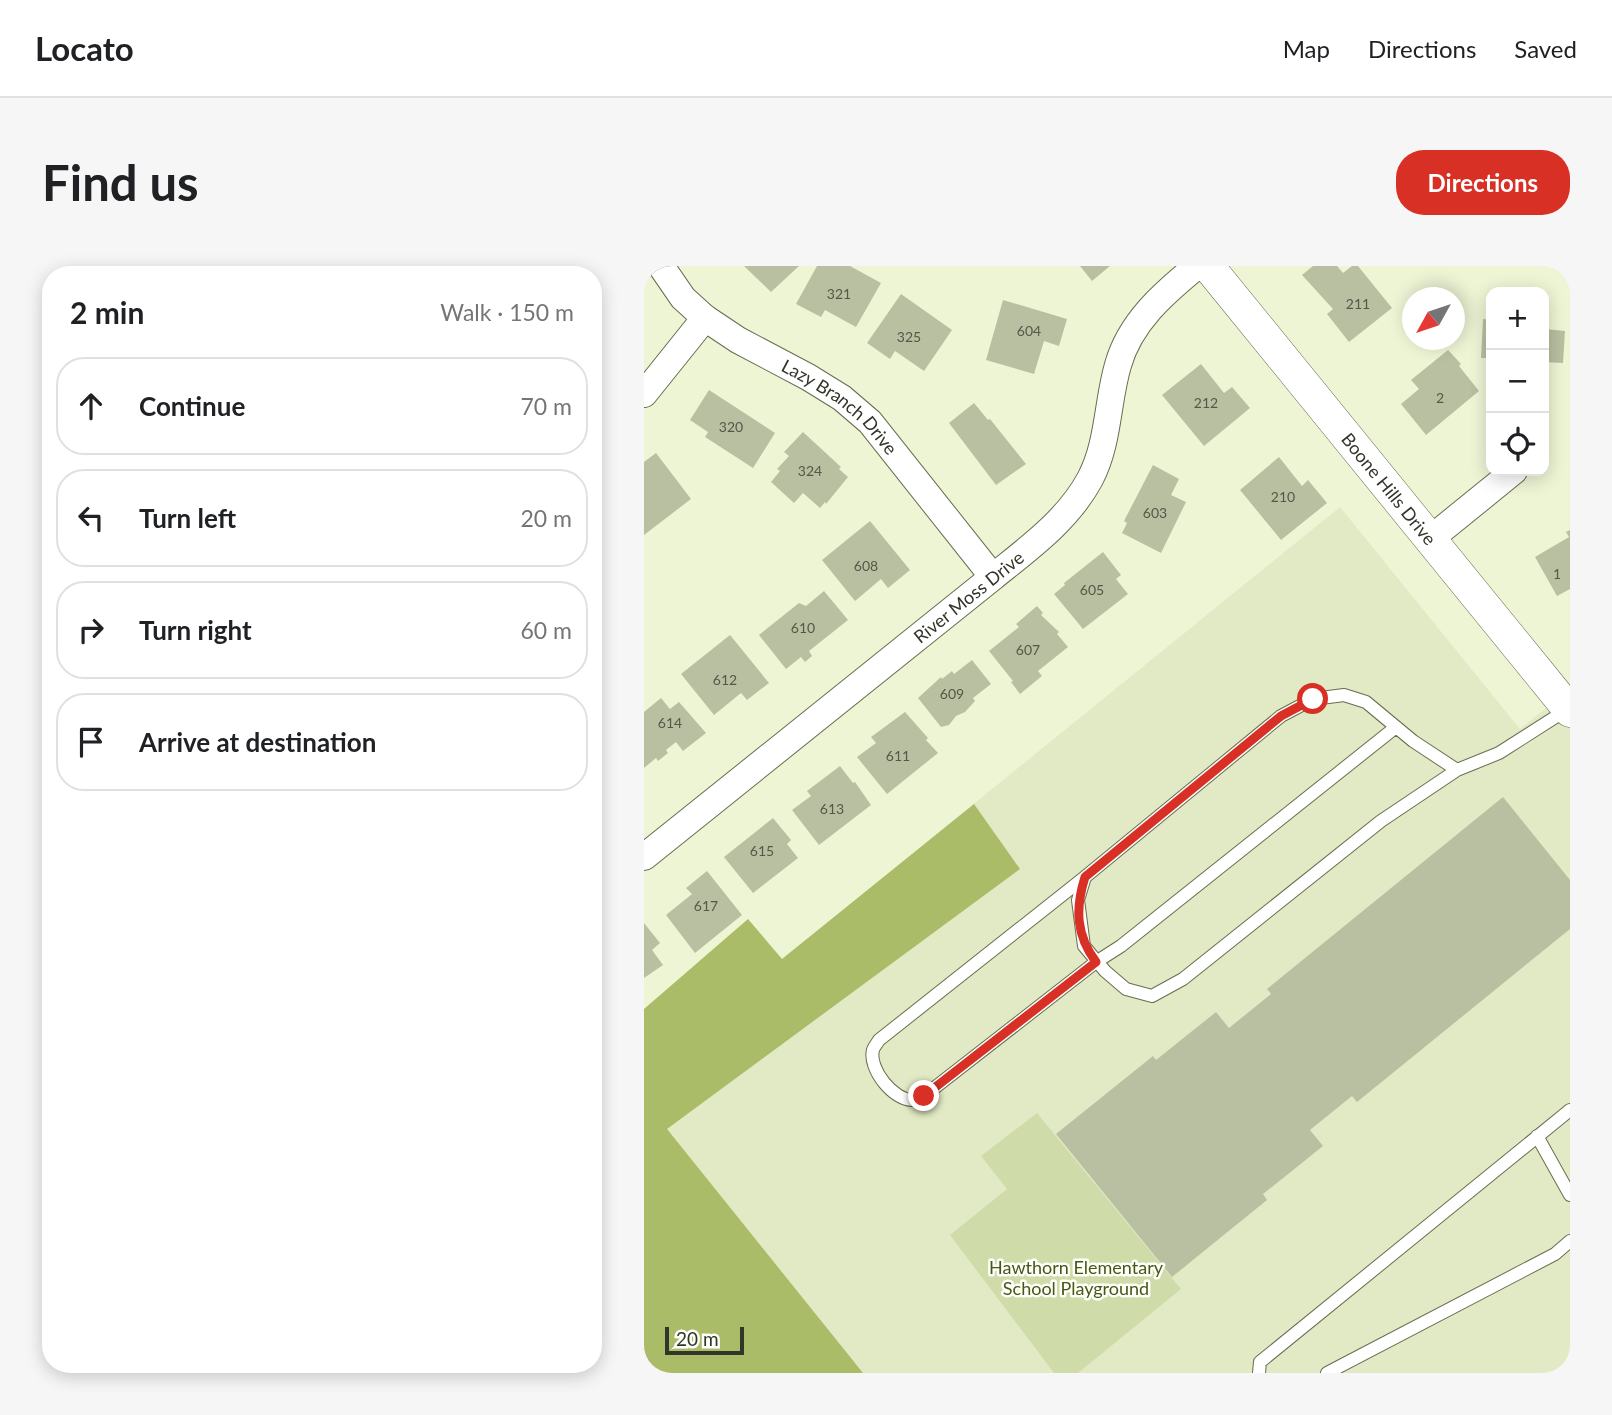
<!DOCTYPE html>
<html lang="en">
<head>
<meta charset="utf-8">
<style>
	:root { --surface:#fff; --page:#f6f6f6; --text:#202124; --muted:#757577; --line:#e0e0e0; --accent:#d93025 }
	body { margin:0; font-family:Lato,sans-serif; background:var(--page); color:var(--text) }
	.controls { position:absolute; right:21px; top:21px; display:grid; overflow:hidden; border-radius:14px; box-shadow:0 4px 18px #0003 }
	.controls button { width:63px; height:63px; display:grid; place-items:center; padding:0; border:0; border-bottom:2px solid var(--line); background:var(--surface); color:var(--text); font:35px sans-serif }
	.compass { position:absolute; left:758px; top:21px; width:63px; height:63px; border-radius:50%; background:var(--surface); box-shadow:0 4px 18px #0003; rotate:230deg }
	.scale { position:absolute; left:21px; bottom:18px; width:79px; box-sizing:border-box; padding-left:7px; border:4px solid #323529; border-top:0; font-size:19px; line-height:24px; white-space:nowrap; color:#323529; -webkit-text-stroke:5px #fdfff9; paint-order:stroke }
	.stop { position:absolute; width:21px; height:21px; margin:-16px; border:5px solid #d93025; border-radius:50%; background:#fff }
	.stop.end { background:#d93025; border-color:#fff; box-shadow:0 2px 7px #0008 }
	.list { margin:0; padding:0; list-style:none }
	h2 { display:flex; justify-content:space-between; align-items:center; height:91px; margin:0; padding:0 28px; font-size:30px }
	h2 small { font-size:23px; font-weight:400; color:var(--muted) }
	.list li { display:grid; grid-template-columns:46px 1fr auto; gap:21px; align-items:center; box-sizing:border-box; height:98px; margin:0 14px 14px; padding:0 14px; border:2px solid var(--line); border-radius:28px }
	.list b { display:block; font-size:26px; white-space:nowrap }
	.list em { font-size:23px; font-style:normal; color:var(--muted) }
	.icon { flex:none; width:38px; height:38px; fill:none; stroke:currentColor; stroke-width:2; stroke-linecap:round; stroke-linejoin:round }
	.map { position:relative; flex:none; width:926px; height:1107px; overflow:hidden; border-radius:28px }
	header { display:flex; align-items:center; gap:42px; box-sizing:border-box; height:98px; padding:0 35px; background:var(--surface); border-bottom:2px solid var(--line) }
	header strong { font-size:33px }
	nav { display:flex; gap:38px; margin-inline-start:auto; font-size:24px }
	.intro { display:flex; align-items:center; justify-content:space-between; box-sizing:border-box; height:168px; padding:0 42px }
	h1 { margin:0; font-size:49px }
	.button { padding:18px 32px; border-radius:28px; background:var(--accent); color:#fff; font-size:24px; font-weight:700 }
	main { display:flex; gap:42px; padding:0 42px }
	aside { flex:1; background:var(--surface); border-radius:28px; box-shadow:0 4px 18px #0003 }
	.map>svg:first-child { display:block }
</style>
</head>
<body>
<header>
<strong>Locato</strong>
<nav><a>Map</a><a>Directions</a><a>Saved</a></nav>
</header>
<div class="intro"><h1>Find us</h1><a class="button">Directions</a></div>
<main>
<aside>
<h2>2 min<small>Walk · 150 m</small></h2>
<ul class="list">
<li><svg class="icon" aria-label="ahead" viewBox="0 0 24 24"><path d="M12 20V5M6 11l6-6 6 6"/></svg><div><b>Continue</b></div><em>70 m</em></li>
<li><svg class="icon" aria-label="left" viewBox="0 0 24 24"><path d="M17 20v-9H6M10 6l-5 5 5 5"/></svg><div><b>Turn left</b></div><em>20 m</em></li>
<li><svg class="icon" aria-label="right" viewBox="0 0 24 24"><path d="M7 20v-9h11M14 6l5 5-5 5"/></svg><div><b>Turn right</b></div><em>60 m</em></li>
<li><svg class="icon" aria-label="arrive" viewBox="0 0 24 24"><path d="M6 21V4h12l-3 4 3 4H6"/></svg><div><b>Arrive at destination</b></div></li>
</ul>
</aside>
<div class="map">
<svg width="926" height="1107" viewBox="0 0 926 1107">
	<rect width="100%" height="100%" fill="#eef5d5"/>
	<path fill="#e1eac4" d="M696 241 876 463 926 423V1107H0V805Z"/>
	<path fill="#d0dbaa" d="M393 847 537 1023 434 1107H410L306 969 363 923 337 890Z"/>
	<path fill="#abbc68" d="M330 538 376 603 23 863 219 1107H0V743L104 653 138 693Z"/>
	<path fill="#b9c0a1" d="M100 0H155L127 26Z
		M173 0H206L237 17 212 61 181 44 177 51 152 38Z
		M436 0H466L448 15Z
		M669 0H693L699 7 708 0H714L748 42 705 76 683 48 689 43 658 9Z
		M257 28 308 64 280 105 251 85 246 93 223 77Z
		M359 34 423 53 415 80 400 75 390 108 342 94Z
		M839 53 847 54V92H837Z
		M900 63 921 65 919 97 900 96Z
		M804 84 817 98 815 100 835 125 782 169 757 138 775 123 767 114Z
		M557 98 580 127 588 121 606 142 560 180 518 129Z
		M65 124 131 167 109 202 61 171 64 166 46 154Z
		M330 137 344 154 346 153 382 198 352 219 305 157Z
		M159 166 197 201 195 203 204 211 182 238 181 236 176 242 159 227 150 237 127 216 136 205 133 203 145 190 140 186Z
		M12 187 47 233 0 269V196Z
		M635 191 658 220 664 214 683 237 637 274 596 224Z
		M509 199 535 213 527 229 542 236 517 287 478 267 483 257 480 255Z
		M226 255 266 304 244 322 237 313 211 335 178 294Z
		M926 264V323L913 330 891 291 925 271 922 266Z
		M459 286 477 309 472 313 484 328 439 363 410 328 421 319 420 317Z
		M180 325 204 354 165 385 168 390 161 396 157 391 142 403 115 369 155 337 162 340Z
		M393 340 399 347 397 349 415 366 413 368 424 381 394 405 398 410 376 428 367 416 369 415 345 385 375 361 372 358Z
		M86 369 125 417 103 434 97 427 70 449 37 408Z
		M328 394 347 418 329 432 331 435 321 446 312 450 305 459 297 461 274 432 297 411 298 413 308 405 310 408Z
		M17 432 26 443 35 436 62 467 39 485 32 476 22 484 24 487 14 495 12 492 0 502V446Z
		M261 446 284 472 282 474 294 487 243 528 213 491 232 477 227 471Z
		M196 500 209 517 211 516 227 539 175 579 148 544 167 530 163 525Z
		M859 531 926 614V663L713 836 708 830 666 864 679 880 619 928 623 934 528 1011 412 868 509 790 512 794 572 746 585 762 627 728 623 723Z
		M129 552 147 574 143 578 154 592 109 627 80 591Z
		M63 605 98 649 51 687 22 649 48 628 42 622Z
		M0 657 16 677 8 684 19 699 0 712Z"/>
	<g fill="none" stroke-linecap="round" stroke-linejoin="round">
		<defs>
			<path id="service" d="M813 504 769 475 722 436 700 429 669 433 637 450 441 611 434 634 440 680 461 705 482 723 508 730 539 713 737 555 813 504 855 487 924 443
				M441 611 235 774C234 776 229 782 229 784 224 803 250 835 269 834 273 834 277 831 280 830L452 696 477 680 752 461
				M893 870 926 929
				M615 1107 616 1096 926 844
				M683 1107 911 988 926 975"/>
			<g id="minor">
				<path id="s1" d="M17 0 39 32 61 52 94 74 164 111 198 132 226 156 349 311"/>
				<path d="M0 128 61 52"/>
				<path d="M785 274 870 205"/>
				<path id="s2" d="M0 591 349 311C385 282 424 254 446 213 465 177 463 136 474 99 486 56 520 27 553 0"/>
			</g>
			<g id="tertiary">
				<path id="s3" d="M564 0 926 445"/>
			</g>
		</defs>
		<use href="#service" stroke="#676e51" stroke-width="14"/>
		<use href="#minor" stroke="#676e51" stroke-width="28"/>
		<use href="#tertiary" stroke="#676e51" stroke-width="33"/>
		<use href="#service" stroke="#fff" stroke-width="12"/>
		<use href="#minor" stroke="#fff" stroke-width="26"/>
		<use href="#tertiary" stroke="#fff" stroke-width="32"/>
	</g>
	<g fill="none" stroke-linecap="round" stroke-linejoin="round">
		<path stroke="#d93025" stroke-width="9" d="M280 830 452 696C432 669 431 643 441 611L637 450 669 433"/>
	</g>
	<g text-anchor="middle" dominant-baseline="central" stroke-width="5" stroke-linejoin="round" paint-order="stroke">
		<g font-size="14" fill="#545847">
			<text x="195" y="27">321</text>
			<text x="714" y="37">211</text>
			<text x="385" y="64">604</text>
			<text x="265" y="70">325</text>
			<text x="796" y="131">2</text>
			<text x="562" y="136">212</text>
			<text x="87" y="160">320</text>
			<text x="166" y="204">324</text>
			<text x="639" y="230">210</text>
			<text x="511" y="246">603</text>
			<text x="222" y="299">608</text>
			<text x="913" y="307">1</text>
			<text x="448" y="323">605</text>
			<text x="159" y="361">610</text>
			<text x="384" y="383">607</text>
			<text x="81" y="413">612</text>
			<text x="308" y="427">609</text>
			<text x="26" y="456">614</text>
			<text x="254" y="489">611</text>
			<text x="188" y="542">613</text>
			<text x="118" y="584">615</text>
			<text x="62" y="639">617</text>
		</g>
		<g font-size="18" fill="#323529" stroke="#fdfff9">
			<text stroke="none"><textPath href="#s1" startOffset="231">Lazy Branch Drive</textPath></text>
			<text stroke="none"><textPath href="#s3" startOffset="287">Boone Hills Drive</textPath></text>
			<text stroke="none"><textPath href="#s2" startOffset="416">River Moss Drive</textPath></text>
		</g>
		<g font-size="18" fill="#4b5518" stroke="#fdfff9">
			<text x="432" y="1001">Hawthorn Elementary<tspan x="432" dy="21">School Playground</tspan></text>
		</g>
	</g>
</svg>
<div class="controls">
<button>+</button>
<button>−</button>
<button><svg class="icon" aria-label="locate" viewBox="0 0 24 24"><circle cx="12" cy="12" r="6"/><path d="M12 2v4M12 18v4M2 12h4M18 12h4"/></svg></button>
</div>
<svg class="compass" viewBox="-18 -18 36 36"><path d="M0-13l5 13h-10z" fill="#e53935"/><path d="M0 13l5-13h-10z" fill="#757577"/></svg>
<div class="scale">20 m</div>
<div class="stop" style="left:669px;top:433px"></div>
<div class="stop end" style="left:280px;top:830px"></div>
</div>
</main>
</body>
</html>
